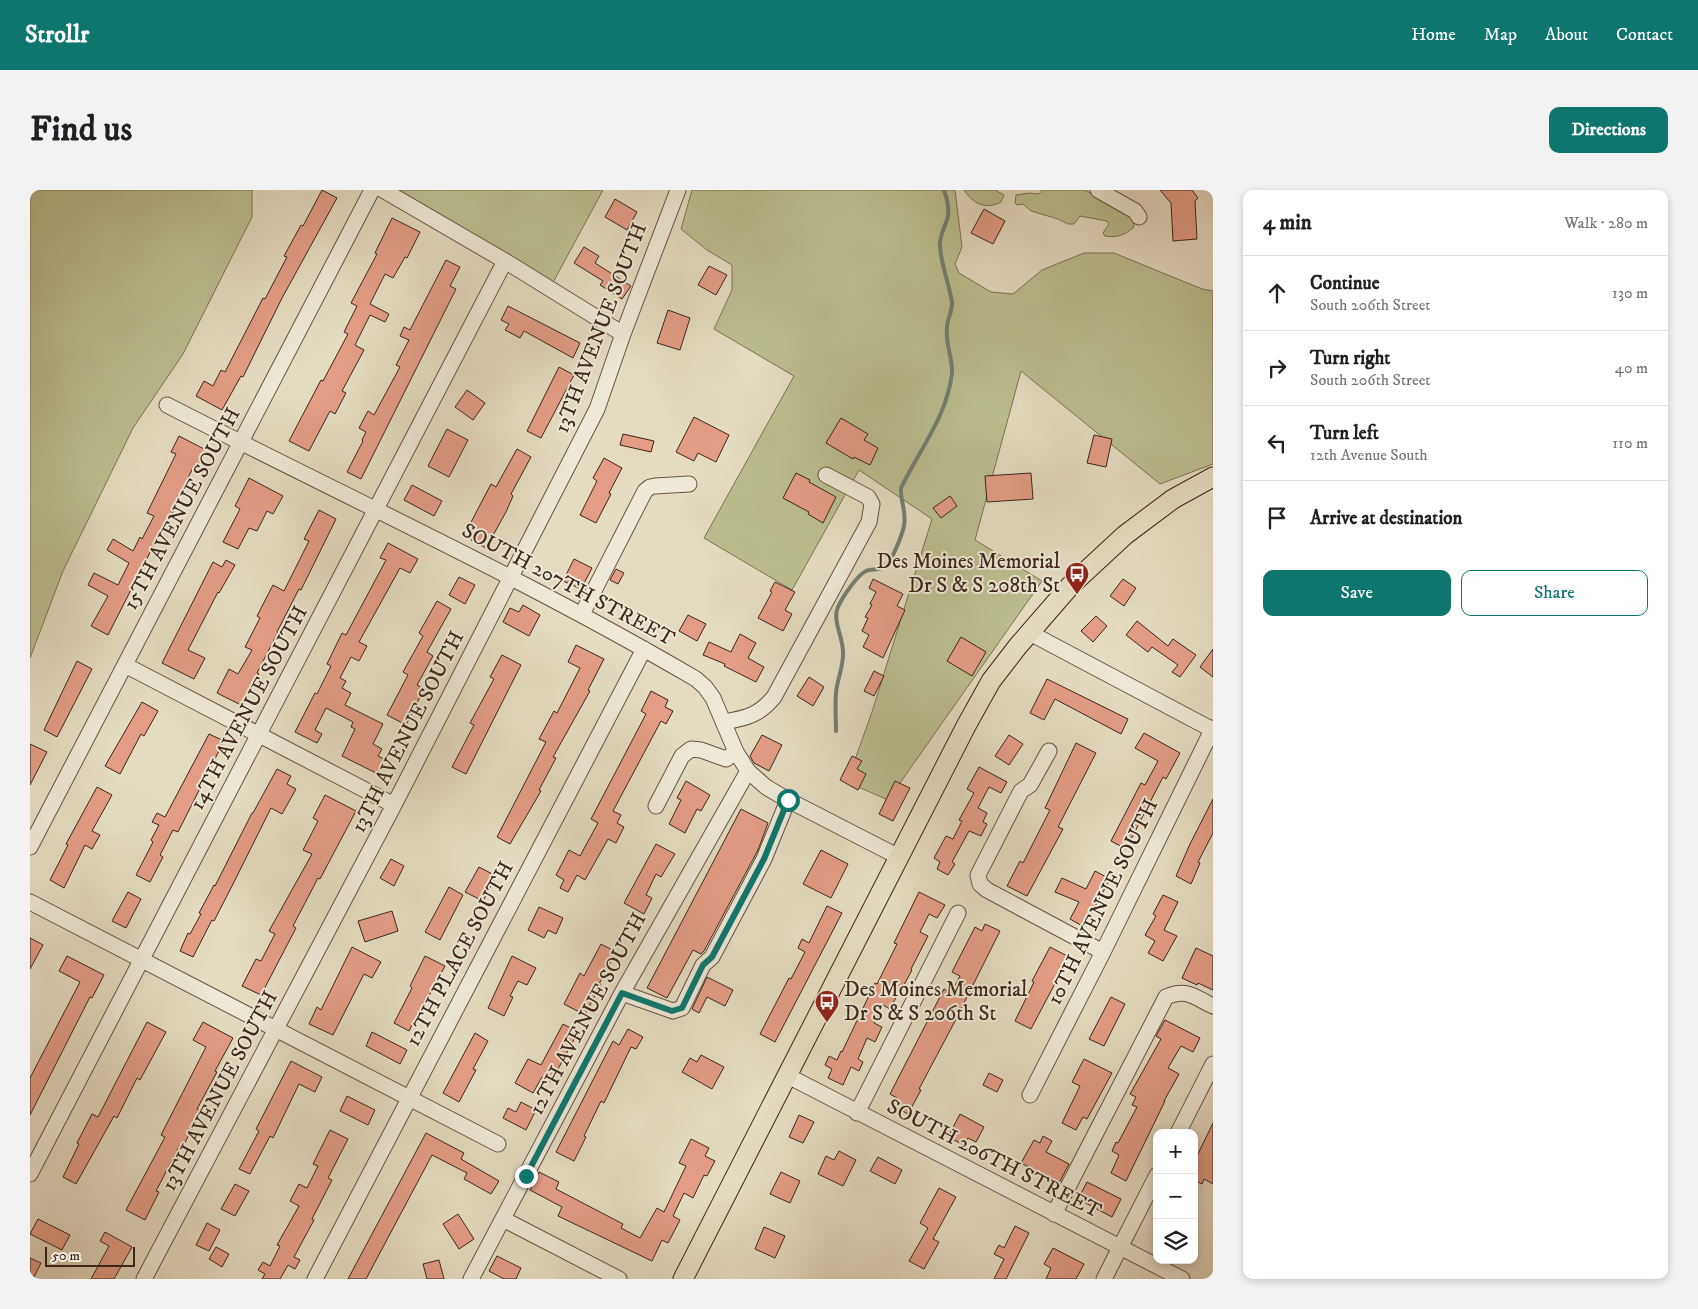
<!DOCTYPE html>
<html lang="en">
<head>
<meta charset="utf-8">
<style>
	:root { --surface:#fff; --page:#f2f2f2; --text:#202124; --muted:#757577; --line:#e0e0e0; --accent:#0f766e }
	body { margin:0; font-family:"IM FELL DW Pica",serif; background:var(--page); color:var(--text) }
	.controls { position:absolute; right:15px; bottom:15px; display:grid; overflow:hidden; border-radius:10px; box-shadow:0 2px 8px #0003 }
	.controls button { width:45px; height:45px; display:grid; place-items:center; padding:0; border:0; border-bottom:1px solid var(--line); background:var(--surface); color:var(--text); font:25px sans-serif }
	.scale { position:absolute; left:15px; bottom:12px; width:90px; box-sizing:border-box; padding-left:5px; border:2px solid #3c251b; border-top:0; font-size:14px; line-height:18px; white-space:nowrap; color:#3c251b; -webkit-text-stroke:4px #ede8d7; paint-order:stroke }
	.stop { position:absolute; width:15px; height:15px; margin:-11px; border:4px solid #0f766e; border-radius:50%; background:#fff }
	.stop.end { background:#0f766e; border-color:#fff; box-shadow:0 1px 5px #0008 }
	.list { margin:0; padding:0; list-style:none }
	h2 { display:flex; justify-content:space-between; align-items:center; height:65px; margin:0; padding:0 20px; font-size:21px }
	h2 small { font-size:16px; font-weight:400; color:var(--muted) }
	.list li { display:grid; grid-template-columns:32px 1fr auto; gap:15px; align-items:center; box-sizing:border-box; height:75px; padding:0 20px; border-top:1px solid var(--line) }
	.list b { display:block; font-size:19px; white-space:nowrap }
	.list p { margin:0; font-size:16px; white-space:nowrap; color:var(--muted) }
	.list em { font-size:16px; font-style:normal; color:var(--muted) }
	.actions { display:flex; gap:10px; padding:15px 20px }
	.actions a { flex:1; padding:11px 0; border:1px solid var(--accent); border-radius:10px; text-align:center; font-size:18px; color:var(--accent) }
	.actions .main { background:var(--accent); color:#fff }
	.icon { flex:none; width:28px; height:28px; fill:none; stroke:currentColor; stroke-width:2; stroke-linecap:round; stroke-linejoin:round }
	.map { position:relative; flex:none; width:1183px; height:1089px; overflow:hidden; border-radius:10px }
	header { display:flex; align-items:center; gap:30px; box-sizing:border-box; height:70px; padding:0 25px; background:var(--accent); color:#fff }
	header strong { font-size:24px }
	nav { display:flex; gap:28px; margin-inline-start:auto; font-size:18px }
	.intro { display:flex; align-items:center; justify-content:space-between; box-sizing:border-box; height:120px; padding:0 30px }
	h1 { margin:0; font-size:35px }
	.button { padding:12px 22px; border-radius:10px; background:var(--accent); color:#fff; font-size:18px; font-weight:700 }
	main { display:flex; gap:30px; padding:0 30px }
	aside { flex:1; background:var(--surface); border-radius:10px; box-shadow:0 2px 8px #0003 }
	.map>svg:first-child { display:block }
</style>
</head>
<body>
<header>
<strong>Strollr</strong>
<nav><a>Home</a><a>Map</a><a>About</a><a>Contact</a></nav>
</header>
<div class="intro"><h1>Find us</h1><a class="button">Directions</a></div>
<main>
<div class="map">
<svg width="1183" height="1089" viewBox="0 0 1183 1089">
	<rect width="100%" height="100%" fill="#e4dbc1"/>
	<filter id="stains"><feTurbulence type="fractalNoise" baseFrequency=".004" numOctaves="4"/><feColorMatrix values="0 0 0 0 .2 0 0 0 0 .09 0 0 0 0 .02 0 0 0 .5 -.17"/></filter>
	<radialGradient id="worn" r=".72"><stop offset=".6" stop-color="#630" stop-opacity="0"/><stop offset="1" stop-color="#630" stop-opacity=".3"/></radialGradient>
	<path fill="#bbbe8e" stroke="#7c7254" d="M0 0H222V27L153 164 103 238 33 381 0 468Z
		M358 0H573L520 98Z
		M662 0H925L932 57 925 74 929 83 961 102 983 104 1012 80 1054 63H1084L1172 99 1183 101V274L1130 294 991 181 945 350 1012 391 858 610 817 592 842 522 902 329 829 280 762 400 674 348 764 186 684 139 702 100V75L677 60 651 39Z
		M934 0H965L974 5 971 12C956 20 943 14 934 0Z
		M1012 0H1055L1103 26 1104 37C1095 45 1087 48 1075 46L1073 43 1079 34 1077 31 1050 26 1044 34H1038L1028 29 1001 21 993 14 987 15 985 13 986 5 999 3 1009 4Z"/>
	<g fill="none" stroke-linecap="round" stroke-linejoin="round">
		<path stroke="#727f73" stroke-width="4" d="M806 541C806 529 805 516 806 503 807 489 814 476 813 462 813 447 802 430 808 417 812 408 827 385 836 381 841 378 849 381 854 377 862 372 872 345 874 336 877 323 870 311 871 298 889 260 917 227 922 183 923 169 915 153 917 138 917 129 923 120 922 112 919 93 911 75 910 56 909 45 916 36 918 26 919 18 917 8 914 0"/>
	</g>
	<path fill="#e39d84" stroke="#3c251b" d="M292 0 307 8 252 108 213 187 211 186 192 220 166 206 174 191 183 196 191 180 195 182 233 108 235 109 257 67 254 66 271 35 273 36Z
		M1130 0H1162L1168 8 1165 11 1167 49 1143 51 1141 13Z
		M585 9 607 22 597 40 575 27Z
		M954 19 975 31 963 54 941 43Z
		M362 28 390 42 377 68 375 67 363 88 355 84 340 114 359 124 355 132 340 125 325 155 334 160 312 201 316 203 305 224 300 221 279 261 259 251 291 190 293 191 318 144 314 142 327 116 321 113 347 64 345 63Z
		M554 57 569 66 565 73 601 96 592 109 570 95 573 91 544 73Z
		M416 70 430 77 420 96 426 99 331 289 317 282 333 251 332 250 336 242 329 238 338 221 344 225 370 177 366 175 379 150 370 146 374 137 380 140Z
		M679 76 697 85 686 105 668 95Z
		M478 116 550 153 543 168 494 141 490 148 475 140 479 134 471 130Z
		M638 120 660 128 650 160 627 153Z
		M529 177 544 185 511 248 497 241Z
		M437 200 455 213 443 230 425 217Z
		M664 227 699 245 686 272 668 263 664 271 646 262Z
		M811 228 838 244 834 250 848 258 840 275 824 267 823 269 796 253Z
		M417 239 438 250 419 287 398 276Z
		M593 244 624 251 621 262 590 255Z
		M1064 245 1082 249 1076 277 1057 273Z
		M149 246 176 260 168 275 165 274 144 315 146 316 133 342 131 341 78 445 61 436 78 406 58 395 64 383 88 395 99 373 77 360 83 349 103 361 110 347 112 349 124 326 117 323 146 264 141 262Z
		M487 259 501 267 481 304 483 306 476 322 456 358 441 350 446 342 438 338 461 294 466 297Z
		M574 268 592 278 579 303 581 304 566 333 550 325 567 291 563 288Z
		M766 283 780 290 779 292 806 307 793 333 778 324 779 322 753 308Z
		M1001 283 1003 309 957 312 955 286Z
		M219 288 253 306 243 324 237 321 227 341 219 338 208 359 193 352 210 319 205 316Z
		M382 295 412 311 404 326 374 310Z
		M920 306 927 316 911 328 903 318Z
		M289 320 306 329 271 400 269 399 247 442H248L227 483 229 484 213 516 187 503 199 479 208 484 222 460 215 457 230 428 227 426 243 395 254 401 279 351 274 349Z
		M358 353 388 369 380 383 370 378 329 452 337 456 329 471 321 467 310 488 316 491 312 498 321 503 315 515 353 534 343 554 352 559 348 566 356 570 348 584 312 566 325 539 321 537 323 532 296 518 285 540 292 544 287 553 265 542 285 503 287 504 301 476 297 474 312 443 316 445 356 370 350 368Z
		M544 369 562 378 551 399 533 391Z
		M196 370 205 375 189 403 188 402 158 460 175 468 164 489 132 473 183 372 192 377Z
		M586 379 594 383 588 394 580 390Z
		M429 387 445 395 435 414 419 405Z
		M843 389 873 404 867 416 875 420 853 468 833 457 839 445 832 441 838 428 835 427 842 415 840 414 846 402 839 398Z
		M1093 389 1106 398 1094 416 1080 406Z
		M745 392 765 402 755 420 762 424 753 441 728 428 742 402 740 401Z
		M407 411 421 419 397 462 403 466 387 495 394 499 376 535 357 525 378 485 373 482 393 446 389 443Z
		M493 415 510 425 499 446 473 432 480 418 489 422Z
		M658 425 676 434 667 451 649 441Z
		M1066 426 1077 436 1063 452 1051 441Z
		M1107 431 1138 456 1143 449 1166 465 1150 487 1142 482 1148 475 1122 457 1118 462 1096 445Z
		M710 444 726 453 718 468 734 477 726 492 694 476 695 474 673 465 679 452 701 462Z
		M931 447 956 462 942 486 917 471Z
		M546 455 574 469 558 500 560 501 523 567 526 568 509 600 511 601 480 654 467 647 516 552 509 549 524 521 527 523 550 478 538 472Z
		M1183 459V487L1170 477Z
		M472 465 491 475 436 584 422 577 444 535 440 533 464 489 460 487Z
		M47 471 62 479 27 547 14 540Z
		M844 481 854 486 844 506 834 501Z
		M779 487 794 497 783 516 767 506Z
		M1017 489 1098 529 1091 544 1025 509 1014 530 1000 523Z
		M621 501 638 510 635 517 643 521 636 534 631 531 583 621 591 625 587 633 594 637 586 653 578 649 555 690 547 685 538 702 530 698 534 690 526 685 539 660 550 666 568 633 561 629 616 524 611 521Z
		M112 512 128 521 114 546 111 544 90 584 75 576Z
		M1114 543 1150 563 1136 589 1133 587 1096 659 1081 651 1111 593 1115 595 1128 571 1105 558Z
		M179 544 194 551 148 642 143 640 130 665 133 667 120 692 106 685 123 652 121 650 129 635 122 632 127 623 135 627Z
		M732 545 752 555 739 581 724 573 720 566Z
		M979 545 993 554 979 575 965 566Z
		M1046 553 1066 563 1028 637 1033 639 997 706 977 696 990 671 993 673 1020 620 1015 618Z
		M0 554 17 562 0 595Z
		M822 566 832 571 827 579 836 584 828 600 810 590Z
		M949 577 977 592 971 603 959 597 948 618 957 623 953 632 957 634 951 646 939 641 922 672 925 674 918 685 907 679 910 672 904 668 916 646 923 649 932 631 929 630 944 603 937 599Z
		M247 579 261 586 257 594 266 599 252 624 241 618 202 696 184 731 182 730 163 767 150 761 158 743 160 744 171 724 169 723 184 695 185 696 222 623H223Z
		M656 591 680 605 671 621 667 619 655 643 639 634 651 610 647 608Z
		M865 591 880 598 863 631 849 624Z
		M67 597 82 605 62 641 70 645 62 659 55 655 34 698 20 690 38 655 36 654Z
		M295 605 326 621 290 689 288 688 263 736 266 738 231 805 212 796 226 769 231 771 245 744 239 741 282 664 273 660 288 631 283 628Z
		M1183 609V643L1168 672 1170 673 1161 694 1146 686 1160 654Z
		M711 619 738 633 728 660 674 761 671 764 663 760 637 808 617 798Z
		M626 654 645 664 631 687 626 684 616 705 622 708 614 724 594 713Z
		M791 660 818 674 801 708 773 694Z
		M361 669 374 676 364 696 350 688Z
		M449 677 466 686 453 711 435 702Z
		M1065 681 1080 689 1054 737 1040 729 1049 712 1025 702 1032 688 1056 699Z
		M419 697 433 705 410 750 395 742Z
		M98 702 111 709 96 738 82 731Z
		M889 702 915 715 907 728 899 724 890 742 898 746 881 779 882 780 874 795 873 794 860 819 853 815 844 833 852 837 845 852 837 848 828 869 833 872 829 881 821 877 813 895 798 888 802 879 795 875 799 866 807 870 811 861 812 862 845 793 847 794 867 754 864 753Z
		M1133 705 1148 712 1134 740 1147 746 1133 771 1118 763 1125 751 1115 745 1126 726 1123 724Z
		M797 716 812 723 745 852 730 844 759 788 761 789 775 762 768 758 772 749 779 753Z
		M509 717 533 728 526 744 518 740 514 748 498 740Z
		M362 721 368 741 335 752 328 731Z
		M955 734 970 741 924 833 889 899 891 900 878 924 863 916 867 908 860 904 914 799 921 803 930 786 922 782 945 737 952 741Z
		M0 748 13 755 0 779Z
		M571 754 586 762 569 794H571L555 825 534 814 550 783 554 786Z
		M322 757 351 772 342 788 334 784 303 845 279 834 287 817 291 820Z
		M1020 757 1039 767 1001 839 985 831 1004 792 1002 791Z
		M1166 758 1183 766V800L1168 793 1167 795 1152 788Z
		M37 766 74 785 62 808 60 807 0 925V888L50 792 29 781Z
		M395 766 415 776 399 806 397 805 379 841 364 833 382 798 380 796Z
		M482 766 506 778 497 795 488 791 480 806 483 807 474 826 458 818Z
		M677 787 703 800 695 816 677 807 669 823 662 819Z
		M1081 807 1095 814 1074 856 1059 849Z
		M1135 830 1170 848 1163 862 1151 856 1138 878 1149 884 1134 911H1135L1096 991 1081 983 1089 965 1082 961 1086 952 1088 953 1107 917 1102 915 1106 907 1100 904 1131 849 1126 846Z
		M117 832 136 842 110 890 107 888 87 928 84 926 46 994 33 987 49 954 47 953 62 924 68 927Z
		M173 832 203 848 185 881 187 882 167 919 172 921 153 956 150 955 126 1001 129 1002 115 1030 96 1020 135 947 131 945 176 857 163 850Z
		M533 834 548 842 521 892 512 887 503 903 485 893 498 869 511 875Z
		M598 839 613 847 606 859 601 857 574 913 571 911 554 946 556 947 544 971 526 962 583 851 589 855Z
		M342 842 377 860 370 874 336 856Z
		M445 843 458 851 443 879 446 880 429 912 413 903Z
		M671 865 694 877 682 899 652 882 660 868 667 872Z
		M1054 869 1082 883 1057 929 1053 927 1046 940 1032 933 1050 896 1042 892Z
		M261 871 292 887 285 902 269 894 243 948 240 946 220 984 209 979 229 941 226 939Z
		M959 883 973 890 967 902 953 895Z
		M317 906 345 920 338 935 310 921Z
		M491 912 506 920 496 940 473 928 478 918 486 922Z
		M930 924 954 937 946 952 938 948 934 955 918 947Z
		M769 925 784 932 773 953 759 947Z
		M1183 933V994L1174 989 1172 994 1164 990V972Z
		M300 940 318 949 298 988 302 990 282 1029 284 1030 264 1067 270 1070 265 1079 258 1075 250 1089H232L235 1084 228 1080 233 1072 240 1076 250 1056 247 1055 269 1016 260 1011 269 994 277 998 288 976 283 974Z
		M396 943 434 963 431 969 469 991 461 1004 434 989 437 983 402 965 336 1089H318Z
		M1013 946 1022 951 1016 962 1039 974 1029 993 991 973 1004 950 1010 953Z
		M661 949 679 958 675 966 685 971 677 986 674 985 663 1008 654 1003 643 1026 650 1030 638 1053 632 1050 622 1071 528 1026 532 1017 500 1000 509 982 529 992 526 999 593 1034 591 1038 610 1048 627 1018 634 1022 656 976 649 973Z
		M809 961 826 970 813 996 788 984 796 966 804 970Z
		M848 967 872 980 865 994 840 981Z
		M751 982 770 991 760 1013 740 1004Z
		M1057 992 1091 1009 1082 1027 1048 1009Z
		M205 994 219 1001 205 1026 191 1019Z
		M909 998 926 1007 903 1049 909 1052 894 1079 879 1071 898 1038 890 1033Z
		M428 1024 444 1049 429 1059 413 1034Z
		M8 1029 40 1045 32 1060 0 1044Z
		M177 1033 190 1040 179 1061 166 1055Z
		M985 1036 999 1043 976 1089H964L974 1069 964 1064 969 1055 974 1058Z
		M734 1037 755 1046 745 1068 725 1059Z
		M75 1042 102 1057 84 1089H61L79 1056 70 1051Z
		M186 1057 199 1064 192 1077 179 1069Z
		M1023 1058 1054 1074 1046 1089H1016L1021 1078 1014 1074Z
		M467 1066 491 1078 486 1089H474L459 1081Z
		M0 1068 11 1073 3 1089H0Z
		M409 1070 414 1089H397L393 1074Z"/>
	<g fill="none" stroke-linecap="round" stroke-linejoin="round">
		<defs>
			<path id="minor" d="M353 0 475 71 593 144
				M1068 0 1105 21 1109 27
				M137 215C314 306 494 388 666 489L675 497 683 508 706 562 718 581 736 597 758 610 869 667
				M552 424 615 301 620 297 625 296 659 294
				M1000 443 1183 540
				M95 475 364 615
				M694 532C717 528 729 525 744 507L839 332 842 314 838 307 796 285
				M1019 561 1000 595 991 601 948 685 950 694 957 700 1073 762
				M626 616 652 566 661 559 671 560 696 569 706 562
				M0 657 342 0
				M0 712 468 954
				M592 803 643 821 652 818 673 775 682 767 734 669 758 610
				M758 886 1152 1089
				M1000 905 1073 762 1183 538
				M827 923 928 723
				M1148 943 1183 874
				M0 984 475 71
				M1024 1024 1136 807C1157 798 1164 807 1183 816
				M473 1029 589 1089
				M114 1089 364 615 567 219 593 144 648 0
				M285 1089 614 459
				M441 1089 592 803 718 581
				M1074 1089 1127 985"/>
			<path id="major" d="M653 1089 936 536 961 491 988 456 1041 395 1095 345 1143 309 1183 287"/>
		</defs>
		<use href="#minor" stroke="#665244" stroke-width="17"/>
		<use href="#major" stroke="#3c251b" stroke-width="21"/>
		<use href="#minor" stroke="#ede8d7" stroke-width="15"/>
		<use href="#major" stroke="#e4dbc1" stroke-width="19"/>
	</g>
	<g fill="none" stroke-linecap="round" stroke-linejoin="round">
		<path stroke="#0f766e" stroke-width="6" d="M496 986 592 803 642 821 652 818 673 775 682 767 734 669 758 610"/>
	</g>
	<defs>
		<symbol id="bus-pin" viewBox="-11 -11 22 30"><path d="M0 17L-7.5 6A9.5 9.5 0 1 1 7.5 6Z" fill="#8f2418" stroke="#ede8d7"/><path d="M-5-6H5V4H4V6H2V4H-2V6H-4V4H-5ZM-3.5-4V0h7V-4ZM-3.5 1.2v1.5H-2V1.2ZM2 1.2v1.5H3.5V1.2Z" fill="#fff"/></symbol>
	</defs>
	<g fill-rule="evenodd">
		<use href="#bus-pin" x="1033" y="370" width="28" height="38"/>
		<use href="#bus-pin" x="783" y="798" width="28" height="38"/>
	</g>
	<g text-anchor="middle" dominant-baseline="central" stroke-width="4" stroke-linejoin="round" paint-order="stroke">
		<g font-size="21" fill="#3c251b" stroke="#ede8d7">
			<text transform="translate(571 138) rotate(-69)">13TH AVENUE SOUTH</text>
			<text transform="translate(152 319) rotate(-62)">15TH AVENUE SOUTH</text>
			<text transform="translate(538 395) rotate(28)">SOUTH 207TH STREET</text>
			<text transform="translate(219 518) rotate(-62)">14TH AVENUE SOUTH</text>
			<text transform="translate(378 542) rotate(-63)">13TH AVENUE SOUTH</text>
			<text transform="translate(1073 712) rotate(-64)">10TH AVENUE SOUTH</text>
			<text transform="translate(430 764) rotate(-62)">12TH PLACE SOUTH</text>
			<text transform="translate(558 824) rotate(-62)">12TH AVENUE SOUTH</text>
			<text transform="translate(190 901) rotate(-62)">13TH AVENUE SOUTH</text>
			<text transform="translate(964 969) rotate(27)">SOUTH 206TH STREET</text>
		</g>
		<g font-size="21" fill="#3c251b" stroke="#ede8d7" text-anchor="end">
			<text x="1030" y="372">Des Moines Memorial<tspan x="1030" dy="24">Dr S &amp; S 208th St</tspan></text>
			<text x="814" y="800" text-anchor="start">Des Moines Memorial<tspan x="814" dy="24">Dr S &amp; S 206th St</tspan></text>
		</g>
	</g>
	<rect width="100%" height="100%" filter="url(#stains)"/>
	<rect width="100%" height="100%" fill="url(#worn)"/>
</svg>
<div class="controls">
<button>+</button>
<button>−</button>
<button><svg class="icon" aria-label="layers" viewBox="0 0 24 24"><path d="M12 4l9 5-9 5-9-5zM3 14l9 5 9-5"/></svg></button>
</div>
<div class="scale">50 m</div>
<div class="stop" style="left:758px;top:610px"></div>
<div class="stop end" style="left:496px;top:986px"></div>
</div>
<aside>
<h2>4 min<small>Walk · 280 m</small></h2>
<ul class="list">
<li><svg class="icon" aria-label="ahead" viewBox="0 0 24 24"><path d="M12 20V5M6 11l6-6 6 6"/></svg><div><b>Continue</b><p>South 206th Street</p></div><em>130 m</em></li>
<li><svg class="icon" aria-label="right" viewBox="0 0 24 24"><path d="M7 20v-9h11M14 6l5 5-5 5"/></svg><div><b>Turn right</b><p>South 206th Street</p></div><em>40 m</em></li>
<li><svg class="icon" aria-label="left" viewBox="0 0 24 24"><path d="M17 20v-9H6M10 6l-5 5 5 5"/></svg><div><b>Turn left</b><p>12th Avenue South</p></div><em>110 m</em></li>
<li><svg class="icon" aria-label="arrive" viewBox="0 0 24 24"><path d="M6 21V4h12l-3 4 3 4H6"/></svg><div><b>Arrive at destination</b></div></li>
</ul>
<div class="actions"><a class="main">Save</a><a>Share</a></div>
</aside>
</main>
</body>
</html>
